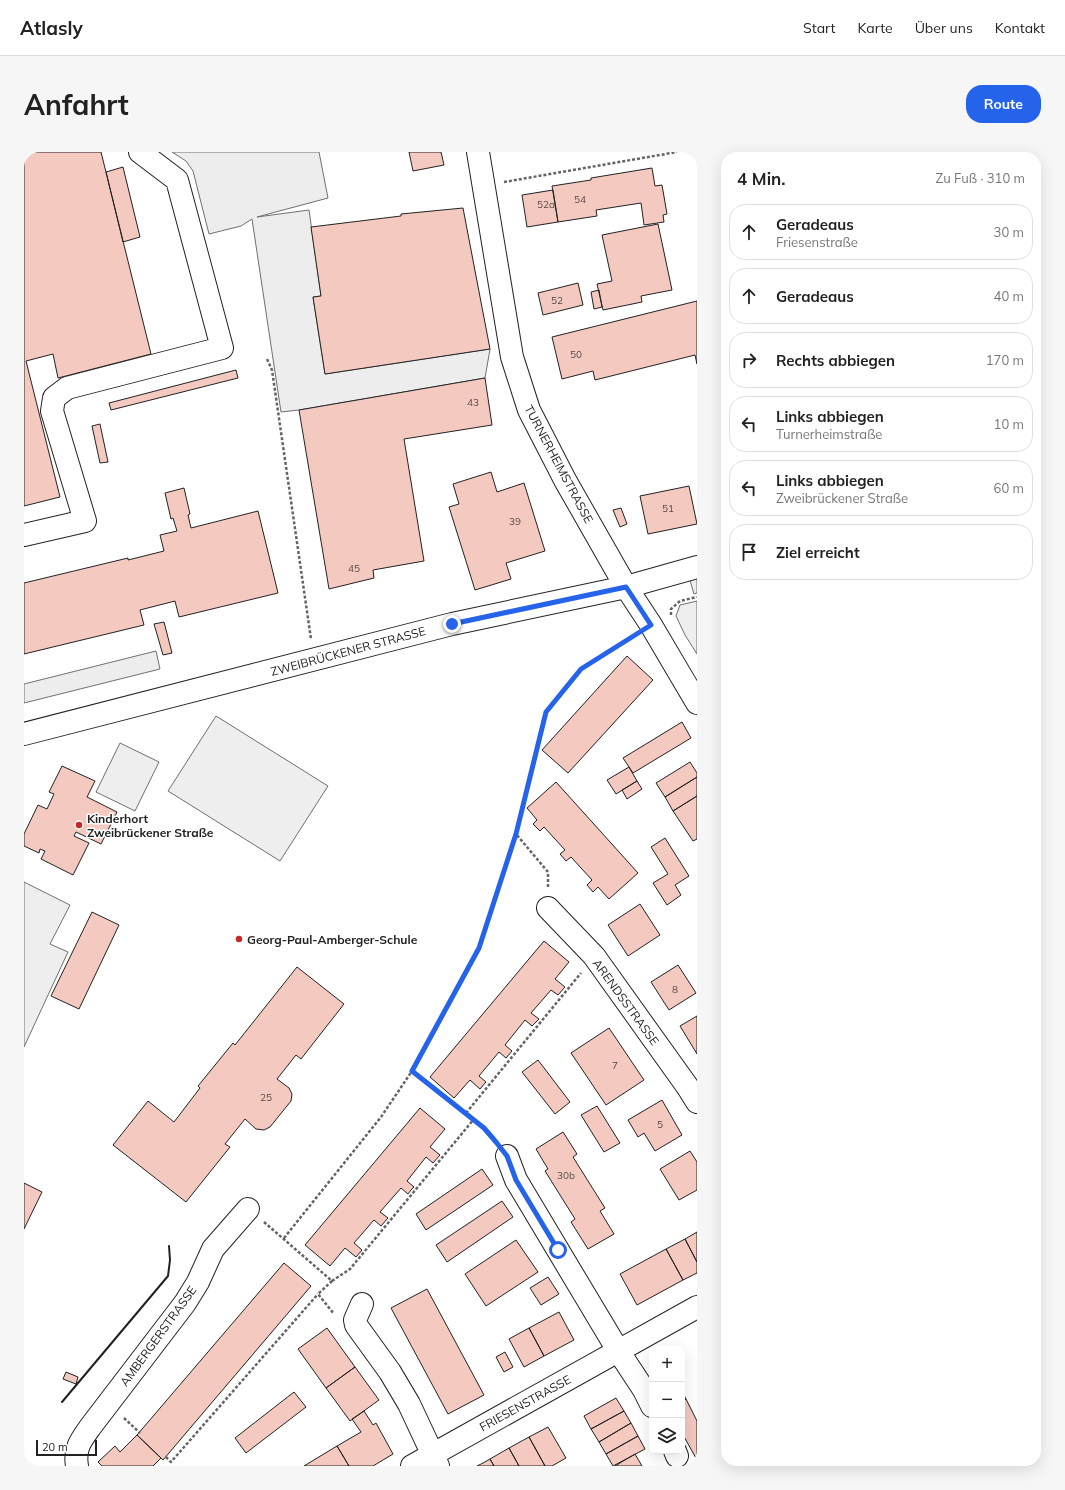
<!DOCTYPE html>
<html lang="de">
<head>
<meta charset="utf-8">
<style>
	:root { --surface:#fff; --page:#f6f6f6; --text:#222; --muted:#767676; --line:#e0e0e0; --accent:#2563eb }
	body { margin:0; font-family:Mulish,sans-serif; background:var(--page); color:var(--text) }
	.controls { position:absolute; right:12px; bottom:12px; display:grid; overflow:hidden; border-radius:8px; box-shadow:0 4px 16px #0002 }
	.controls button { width:36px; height:36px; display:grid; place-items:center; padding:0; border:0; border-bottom:1px solid var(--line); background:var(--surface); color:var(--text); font:20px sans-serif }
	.scale { position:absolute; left:12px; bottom:10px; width:61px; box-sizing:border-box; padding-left:4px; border:2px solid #222; border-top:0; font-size:11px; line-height:14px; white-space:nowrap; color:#222; -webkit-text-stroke:3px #fff; paint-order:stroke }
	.stop { position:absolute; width:12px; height:12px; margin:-9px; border:3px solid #2563eb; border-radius:50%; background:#fff }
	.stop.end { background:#2563eb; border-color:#fff; box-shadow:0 1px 4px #0008 }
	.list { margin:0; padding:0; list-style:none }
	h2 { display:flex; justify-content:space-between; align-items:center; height:52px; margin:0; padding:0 16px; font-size:17px }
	h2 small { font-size:13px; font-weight:400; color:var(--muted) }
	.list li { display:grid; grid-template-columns:26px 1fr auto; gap:12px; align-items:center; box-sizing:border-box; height:56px; margin:0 8px 8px; padding:0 8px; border:1px solid var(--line); border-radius:16px }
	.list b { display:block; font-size:15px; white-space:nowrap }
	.list p { margin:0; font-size:13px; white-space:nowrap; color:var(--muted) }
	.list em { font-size:13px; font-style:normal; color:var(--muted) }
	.icon { flex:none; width:22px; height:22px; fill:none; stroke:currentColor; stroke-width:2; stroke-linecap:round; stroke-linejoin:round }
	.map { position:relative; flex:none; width:673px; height:1314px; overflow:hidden; border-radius:16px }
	header { display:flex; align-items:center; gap:24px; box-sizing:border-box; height:56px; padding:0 20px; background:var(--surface); border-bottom:1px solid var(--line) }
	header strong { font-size:19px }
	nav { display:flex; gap:22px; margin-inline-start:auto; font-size:14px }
	.intro { display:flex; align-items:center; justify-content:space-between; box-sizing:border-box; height:96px; padding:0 24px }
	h1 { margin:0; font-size:28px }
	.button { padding:10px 18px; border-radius:16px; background:var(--accent); color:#fff; font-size:14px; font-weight:700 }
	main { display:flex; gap:24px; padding:0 24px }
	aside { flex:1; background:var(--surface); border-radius:16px; box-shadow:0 4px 16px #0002 }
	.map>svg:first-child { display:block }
</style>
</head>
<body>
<header>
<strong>Atlasly</strong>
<nav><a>Start</a><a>Karte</a><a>Über uns</a><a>Kontakt</a></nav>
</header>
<div class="intro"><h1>Anfahrt</h1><a class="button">Route</a></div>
<main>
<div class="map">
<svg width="673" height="1314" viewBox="0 0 673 1314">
	<rect width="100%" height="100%" fill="#fff"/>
	<path fill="#eee" stroke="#6f6f6f" d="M673 449V502L661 483 652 464 656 453Z
		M192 564 304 634 256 709 144 639Z
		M96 591 135 610 111 659 72 640Z
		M0 730 46 753 26 792 44 800 0 895Z"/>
	<path fill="#ededed" stroke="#6f6f6f" d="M148 0H295L304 46 233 65 285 58 297 144 289 145 301 222 466 197 461 226 275 258 257 260 228 67 217 74 185 82 169 19 162 9Z
		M673 423V441L670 442 665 425Z
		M132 499 136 517 0 551V532Z"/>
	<path fill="#f3c9c0" stroke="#222" d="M0 0H77L127 202 34 226 29 202 2 209 36 345 0 354Z
		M385 0H417L420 13 389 19Z
		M99 15 116 85 99 90 82 20Z
		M628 16 631 34 638 33 643 62 639 63 640 70 620 73 617 51 572 58 573 64 534 70 528 34 567 28V26Z
		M529 38 534 70 503 75 498 43Z
		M439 56 466 197 301 222 289 145 297 144 287 75 377 64V62Z
		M634 72 648 138 617 144 618 150 579 158 573 132 588 129 578 83Z
		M554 131 559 153 519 163 514 141Z
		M575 138 578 155 570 157 567 140Z
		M673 149V212L671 203 571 228 569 219 538 227 528 185Z
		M212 218 214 226 87 258 85 251Z
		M461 226 468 273 380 287 400 409 349 418 350 426 305 437 275 258Z
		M76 272 84 310 76 311 68 274Z
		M467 320 473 340 500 331 521 399 482 411 487 427 451 438 425 355 435 352 429 332Z
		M665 334 673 372 624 382 616 344Z
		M160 336 166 362 164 363 167 376 234 359 254 441 155 465 151 449 116 458 120 473 0 502V431L104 406V408L140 399 136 383 153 379 149 366 147 367 141 341Z
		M597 356 603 372 596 375 589 358Z
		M140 470 148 501 139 503 130 472Z
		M603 504 629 528 544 621 518 598Z
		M658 570 667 586 609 621 599 606Z
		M666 610 673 621V625L641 645 632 631Z
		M38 614 71 629 63 645 93 660 77 692 52 680 50 684 65 691 49 723 17 707 21 699 16 697 15 701 0 694V682L14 653 23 657 30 642 25 640Z
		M605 615 613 629 592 642 583 628Z
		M673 625V644L649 659 641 645Z
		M613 629 618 637 603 647 598 638Z
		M532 630 614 721 585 747 574 735 569 740 563 733 568 728 547 705 542 709 536 702 541 698 520 675 516 679 509 672 513 668 503 656Z
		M673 644V687L669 689 649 659Z
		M641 686 665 724 651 733 657 743 643 753 629 731 644 722 627 695Z
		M616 752 636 783 604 804 584 773Z
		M68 760 95 773 55 857 27 844Z
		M520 789 545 810 531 827 541 835 534 843 527 838 507 861 515 867 508 874 501 868 481 893 488 899 482 906 475 900 455 924 462 930 456 937 446 928 430 946 406 925Z
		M654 813 672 841 645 858 627 830Z
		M273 815 320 852 277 907 272 903 253 927 265 936 268 942 267 949 246 975 240 978 232 977 221 967 201 992 206 995 162 1050 89 993 124 949 150 970 176 936 174 934 209 891 211 893Z
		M673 864V902L656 874Z
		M585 876 620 928 582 953 547 901Z
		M514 908 546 950 531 962 498 920Z
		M638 948 658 983 631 999 620 981 614 985 604 968Z
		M573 954 596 991 580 1000 557 963Z
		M396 956 421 977 406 995 416 1003 409 1011 402 1005 383 1029 390 1035 387 1038 384 1042 377 1036 356 1060 364 1066 357 1074 350 1068 330 1091 338 1098 332 1105 321 1096 306 1114 281 1093Z
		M539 980 553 1002 549 1005 581 1056 576 1059 590 1082 564 1097 547 1070 551 1067 521 1019 524 1017 512 997Z
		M666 999 673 1010V1038L655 1048 636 1017Z
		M458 1017 469 1033 402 1078 392 1062Z
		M0 1031 18 1040 0 1077Z
		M478 1049 489 1065 423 1110 412 1093Z
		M673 1080V1110L661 1087Z
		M661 1087 673 1110V1121L659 1128 642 1097Z
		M492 1088 514 1120 462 1154 441 1122Z
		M642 1097 659 1128 613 1153 596 1122Z
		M260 1111 287 1134 139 1308 113 1283Z
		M524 1125 535 1142 517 1153 506 1136Z
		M403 1137 460 1243 424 1262 367 1156Z
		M535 1160 550 1188 520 1204 505 1176Z
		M303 1176 331 1215 302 1236 274 1197Z
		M505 1176 520 1204 500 1215 485 1187Z
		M481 1200 489 1215 480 1220 472 1205Z
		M331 1215 355 1248 326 1269 302 1236Z
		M42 1220 54 1225 52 1232 39 1227Z
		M658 1239 662 1247 658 1249Z
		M270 1240 282 1255 222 1301 211 1286Z
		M592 1246 600 1259 567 1277 560 1264Z
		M662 1247 673 1269V1308L658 1281V1249Z
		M340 1259 349 1273 352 1271 369 1302 349 1314H325L313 1294 337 1280 328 1267Z
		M600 1259 607 1271 575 1290 567 1277Z
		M607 1271 614 1284 582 1302 575 1290Z
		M524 1275 542 1306 528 1314H521L505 1285Z
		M113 1283 137 1306 129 1314H78L74 1310 91 1294 96 1300Z
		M614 1284 621 1297 589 1314 582 1302Z
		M505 1285 521 1314H495L485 1296Z
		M313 1294 325 1314H280Z
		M485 1296 495 1314H470L466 1307Z
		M611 1302 618 1314H591Z
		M466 1307 470 1314H453L459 1311Z"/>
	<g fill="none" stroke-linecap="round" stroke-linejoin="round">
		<defs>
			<path id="minor" d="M454 0 488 205 505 258 541 328 602 435 627 473 673 551
				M0 383 61 369 28 259 30 246 43 236 198 196 153 28 116 0
				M0 582 428 472 602 435 673 415
				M524 756 570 804 663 934 673 950
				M483 1004 492 1028 595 1200 620 1238 628 1254
				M338 1152 331 1168 332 1173 366 1220 385 1252 414 1314
				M651 1299 653 1304
				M53 1314C50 1296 57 1288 67 1274L161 1151 174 1130 189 1097 224 1057
				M388 1314 673 1155"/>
		</defs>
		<use href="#minor" stroke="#222" stroke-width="24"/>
		<path stroke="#646464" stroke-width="2.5" stroke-dasharray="3 2" stroke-linecap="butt" d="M480 30 653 0
			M243 207 248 218 287 487
			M647 463V457L656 449 673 445
			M524 735V720L492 682 522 560 557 517 610 483
			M388 919C416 941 447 961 470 988
			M442 961 557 821
			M240 1070 308 1129 294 1142 310 1162
			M260 1086 357 965 388 919 455 796 492 682
			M308 1129 326 1117 450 967
			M100 1266 116 1281
			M142 1305 147 1310 294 1142"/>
		<use href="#minor" stroke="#fff" stroke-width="22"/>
		<path stroke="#222" stroke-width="2" d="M38 1250 144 1124 146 1108 145 1094"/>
	</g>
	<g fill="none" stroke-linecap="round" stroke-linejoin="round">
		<path stroke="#2563eb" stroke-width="5" d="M428 472 602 435 627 473 557 517 522 560 492 682 455 796 388 919 460 976 472 990 483 1004 492 1028 534 1098"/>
	</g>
	<g fill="#c62828" stroke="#fff" stroke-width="1.5">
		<circle cx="55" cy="673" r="4"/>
		<circle cx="215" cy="787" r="4"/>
	</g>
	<g text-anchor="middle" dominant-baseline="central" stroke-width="3" stroke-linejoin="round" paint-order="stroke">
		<g font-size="10" fill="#564c4a">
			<text x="556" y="47">54</text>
			<text x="522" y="52">52a</text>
			<text x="533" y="148">52</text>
			<text x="552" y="202">50</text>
			<text x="449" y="250">43</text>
			<text x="644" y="356">51</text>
			<text x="491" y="369">39</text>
			<text x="330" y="416">45</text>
			<text x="651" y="837">8</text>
			<text x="591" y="913">7</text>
			<text x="242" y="945">25</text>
			<text x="636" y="972">5</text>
			<text x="542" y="1023">30b</text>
		</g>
		<g font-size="12" fill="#222" stroke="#fff">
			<text transform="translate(535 312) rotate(62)">TURNERHEIMSTRASSE</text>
			<text transform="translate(324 499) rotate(-15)">ZWEIBRÜCKENER STRASSE</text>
			<text transform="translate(602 850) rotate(54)">ARENDSSTRASSE</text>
			<text transform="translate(134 1184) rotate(-54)">AMBERGERSTRASSE</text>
			<text transform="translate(501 1251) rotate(-29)">FRIESENSTRASSE</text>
		</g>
		<g font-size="12" font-weight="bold" fill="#222" stroke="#fff" text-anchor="start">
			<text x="63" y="666">Kinderhort<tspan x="63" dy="14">Zweibrückener Straße</tspan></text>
			<text x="223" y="787">Georg-Paul-Amberger-Schule</text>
		</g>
	</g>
</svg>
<div class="controls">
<button>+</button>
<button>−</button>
<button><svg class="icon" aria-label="layers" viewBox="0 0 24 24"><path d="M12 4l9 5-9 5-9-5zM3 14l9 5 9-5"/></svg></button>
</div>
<div class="scale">20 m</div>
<div class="stop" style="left:534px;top:1098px"></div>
<div class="stop end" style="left:428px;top:472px"></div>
</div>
<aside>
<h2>4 Min.<small>Zu Fuß · 310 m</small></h2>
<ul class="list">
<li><svg class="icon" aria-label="ahead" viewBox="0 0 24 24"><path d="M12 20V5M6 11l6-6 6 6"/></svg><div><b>Geradeaus</b><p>Friesenstraße</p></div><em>30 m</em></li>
<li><svg class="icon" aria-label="ahead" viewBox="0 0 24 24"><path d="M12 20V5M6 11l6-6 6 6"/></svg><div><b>Geradeaus</b></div><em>40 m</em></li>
<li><svg class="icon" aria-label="right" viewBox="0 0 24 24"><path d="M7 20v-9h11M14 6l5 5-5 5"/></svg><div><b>Rechts abbiegen</b></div><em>170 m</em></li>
<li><svg class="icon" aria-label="left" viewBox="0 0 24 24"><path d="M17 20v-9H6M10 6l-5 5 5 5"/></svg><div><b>Links abbiegen</b><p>Turnerheimstraße</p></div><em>10 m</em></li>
<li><svg class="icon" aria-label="left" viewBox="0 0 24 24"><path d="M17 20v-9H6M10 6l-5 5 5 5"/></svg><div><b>Links abbiegen</b><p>Zweibrückener Straße</p></div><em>60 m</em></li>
<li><svg class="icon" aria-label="arrive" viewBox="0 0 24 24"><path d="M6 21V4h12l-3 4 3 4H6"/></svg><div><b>Ziel erreicht</b></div></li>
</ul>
</aside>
</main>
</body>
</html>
